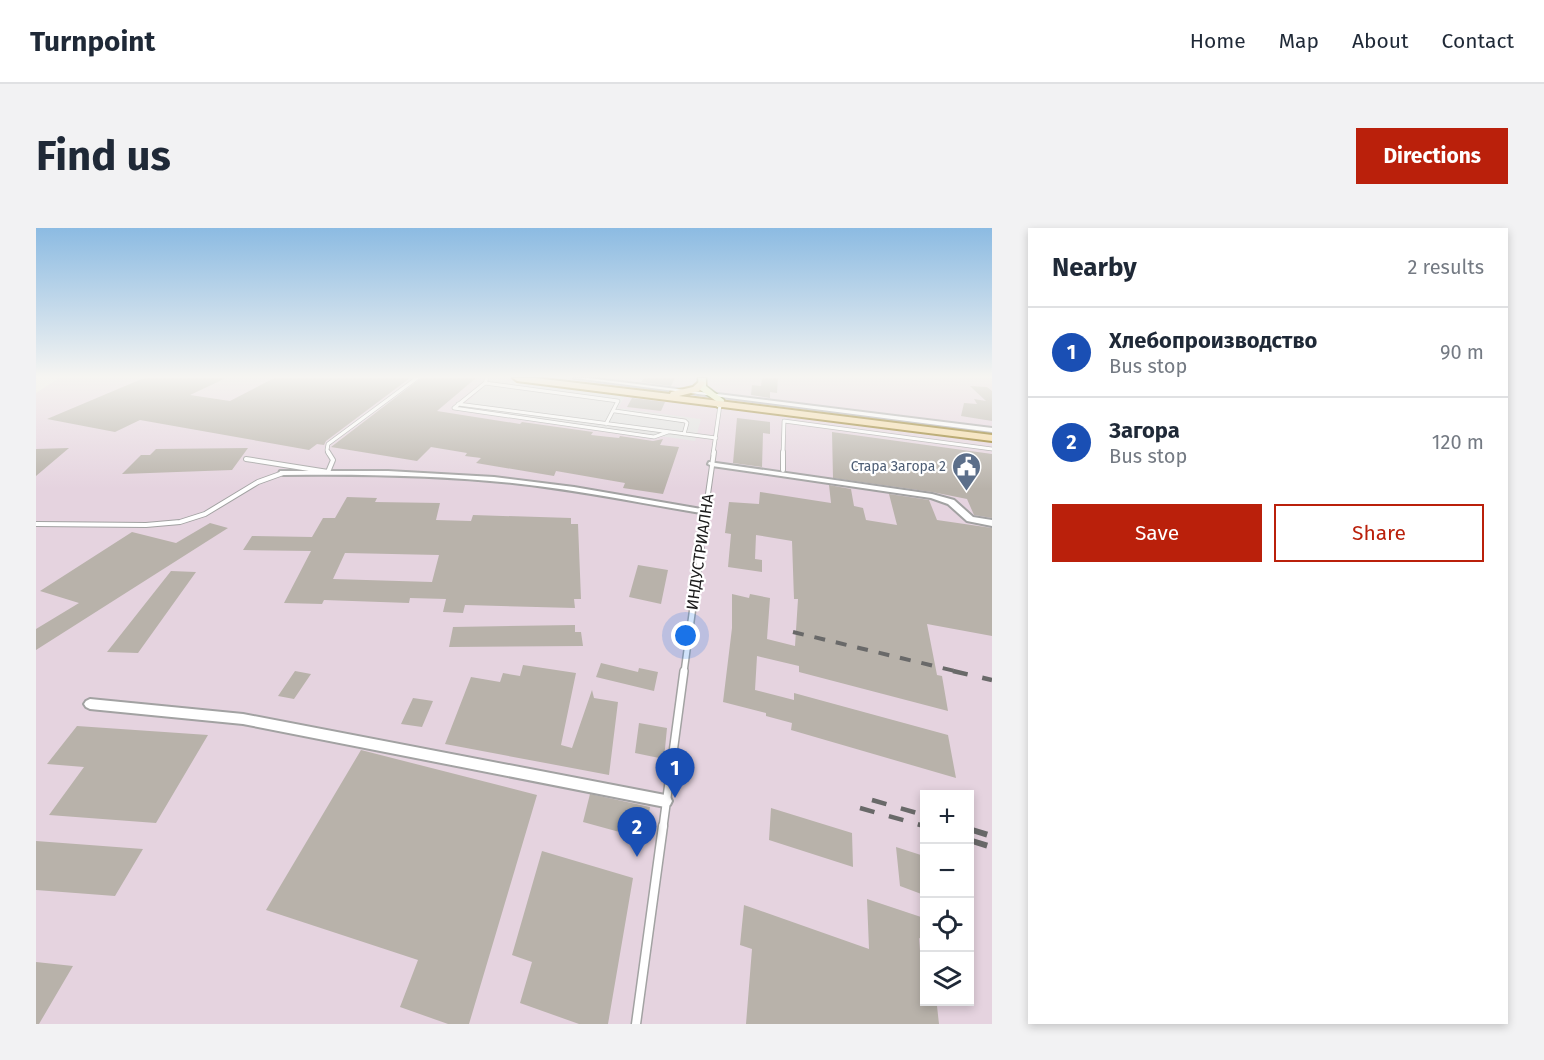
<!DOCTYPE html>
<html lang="en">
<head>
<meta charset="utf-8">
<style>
	:root { --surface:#fff; --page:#f2f2f3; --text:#1f2937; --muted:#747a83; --line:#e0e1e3; --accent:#ba200b }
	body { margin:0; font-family:"Fira Sans",sans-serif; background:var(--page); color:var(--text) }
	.controls { position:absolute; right:18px; bottom:18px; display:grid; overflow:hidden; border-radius:0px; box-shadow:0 3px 9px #0003 }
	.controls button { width:54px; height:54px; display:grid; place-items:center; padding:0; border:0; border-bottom:2px solid var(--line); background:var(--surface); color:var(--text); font:30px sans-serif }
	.you { position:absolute; left:650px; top:408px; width:21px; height:21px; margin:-15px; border:4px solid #fff; border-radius:50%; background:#1a73e8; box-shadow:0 0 0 9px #1a73e833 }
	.badge { display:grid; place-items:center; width:39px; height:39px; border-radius:50%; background:var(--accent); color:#fff; font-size:20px; font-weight:700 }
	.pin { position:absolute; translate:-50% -50px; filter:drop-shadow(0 2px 3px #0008) }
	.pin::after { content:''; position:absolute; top:32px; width:21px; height:18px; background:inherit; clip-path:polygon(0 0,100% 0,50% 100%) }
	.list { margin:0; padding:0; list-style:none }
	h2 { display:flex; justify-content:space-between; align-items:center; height:78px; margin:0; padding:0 24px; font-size:26px }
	h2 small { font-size:20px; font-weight:400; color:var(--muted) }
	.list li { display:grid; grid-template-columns:39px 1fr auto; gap:18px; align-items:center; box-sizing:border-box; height:90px; padding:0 24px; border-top:2px solid var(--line) }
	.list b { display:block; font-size:22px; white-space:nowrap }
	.list p { margin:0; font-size:20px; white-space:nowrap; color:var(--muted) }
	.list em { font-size:20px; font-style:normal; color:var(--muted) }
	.actions { display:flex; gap:12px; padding:18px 24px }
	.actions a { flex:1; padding:14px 0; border:2px solid var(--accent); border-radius:0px; text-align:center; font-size:21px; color:var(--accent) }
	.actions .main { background:var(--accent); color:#fff }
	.icon { flex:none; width:33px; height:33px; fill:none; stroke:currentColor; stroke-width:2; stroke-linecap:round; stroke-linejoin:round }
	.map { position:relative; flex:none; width:956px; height:796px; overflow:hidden; border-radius:0px }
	header { display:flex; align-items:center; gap:36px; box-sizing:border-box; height:84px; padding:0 30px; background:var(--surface); border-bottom:2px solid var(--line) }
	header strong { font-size:28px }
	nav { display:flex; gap:33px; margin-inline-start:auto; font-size:21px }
	.intro { display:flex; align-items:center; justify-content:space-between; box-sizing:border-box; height:144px; padding:0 36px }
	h1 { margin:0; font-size:42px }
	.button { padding:15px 27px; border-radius:0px; background:var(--accent); color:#fff; font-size:21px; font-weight:700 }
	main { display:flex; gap:36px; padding:0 36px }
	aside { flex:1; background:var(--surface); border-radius:0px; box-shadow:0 3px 9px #0003 }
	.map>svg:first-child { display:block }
</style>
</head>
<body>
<header>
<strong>Turnpoint</strong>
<nav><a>Home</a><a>Map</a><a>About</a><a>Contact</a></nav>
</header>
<div class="intro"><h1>Find us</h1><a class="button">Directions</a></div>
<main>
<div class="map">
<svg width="956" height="796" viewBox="0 0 956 796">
	<rect width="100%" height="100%" fill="#ece9e1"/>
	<path fill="#e5d3df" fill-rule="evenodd" d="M23 150H956V796H0V165ZM888 566H933V774H888Z"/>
	<path fill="#dfdfdf" d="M456 151 589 168 582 180 665 191 659 213 425 180Z"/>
	<path fill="#b8b2aa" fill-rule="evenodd" d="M108 150H190L154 167 194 173 238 150H374L290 213 288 217 281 216 273 222 104 192 79 204 11 191Z
		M385 150H440L401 183 484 196 486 194 557 204 555 207 583 210 584 208 617 213 627 211 624 217 643 219 627 266 587 260 589 255 520 243 518 248 440 235 445 230 429 228 431 225 395 219 381 233 295 219Z
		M608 150H639L635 158 605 154Z
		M726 150H742L741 165 734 164V170L715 167 716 157 725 158Z
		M934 158 951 159 956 163V193L925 188 928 175 941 176 938 171 950 173Z
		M596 170 629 174 625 183 591 179Z
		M701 190 734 194V206L727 205 726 239 697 235Z
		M796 204 956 226V290L938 287 931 271 896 264 797 250Z
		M33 220 0 248V221Z
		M212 220 196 242 86 246 105 227H114L120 221Z
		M793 257 815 261 818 278 827 280 830 292 861 297 853 266 893 272 901 292 956 300V408L891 396 901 447 906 448 912 483 763 444V438L721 428 719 462 758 472V465L912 507 920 550 755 502 756 495 730 488V485L687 474 696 400V366L713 370 714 366 734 370 731 411 759 418 762 371H758L756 313 720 307 719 331 726 332V344L692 339 695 306 689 305 693 274 723 276 724 264 795 275Z
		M311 269 341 270 339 274 404 275 400 292 435 293 437 287 535 290V296H542L545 371H538L539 380 429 377 427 385 407 384 410 371 374 370 373 375 288 372 286 376 248 375 275 323 207 322 216 308 276 309 287 290H299ZM309 325 403 327 396 354 297 351Z
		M174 295 192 300 0 422V401L43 375 4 363 96 304 140 315Z
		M602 337 632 342 625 376 593 369Z
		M135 343 160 344 102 425 71 424Z
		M539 397V404H545L547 418 413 419 417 399Z
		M565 435 602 444 603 440 622 444 618 463 560 449Z
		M487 437 540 445 525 517 536 520 556 462 558 470 582 474 573 547 409 516 435 449 464 454 467 445 484 448Z
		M259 443 275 446 258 471 242 468Z
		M377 470 397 473 386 499 365 496Z
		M603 495 631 500 628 531 599 525Z
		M41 498 172 507 120 595 13 587 48 539 11 536Z
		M325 522 501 567 433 796H412L364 779 382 732 230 682Z
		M554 566 614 579 609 611 547 594Z
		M735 580 816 605 817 639 733 612Z
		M0 613 107 621 79 668 0 662Z
		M860 619 888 628V667L864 658Z
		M506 623 597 650 572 796H543L484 775 496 734 476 727Z
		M831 671 888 690V712L883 710 888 774 901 778 903 796H710L716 721 704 717 708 677 833 721Z
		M0 734 37 738 3 796H0Z"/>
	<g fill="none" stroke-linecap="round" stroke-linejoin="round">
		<defs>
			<path id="lane-far4" d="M451 150 449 155 418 180 618 209 632 204
				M449 155 582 173 570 196
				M422 176 680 210
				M579 183 649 193 651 195 648 206
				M293 226 291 222 292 216 381 150
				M677 226 684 177
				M747 226 748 193 956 221"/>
			<path id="lane-far3" d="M210 231 292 244 297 232 292 224
				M747 242V224
				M0 296 110 297 144 294 169 286 222 254 247 245
				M664 322 678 224"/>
			<path id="lane-far2" d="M648 444 665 321"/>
			<path id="lane-far1" d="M627 599 648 443"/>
			<path id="lane" d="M600 796 627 598"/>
			<path id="street" d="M538 150H552L956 200V204Z
				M673 234 896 266 918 272 937 289 956 292V298L931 293 912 276 895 270 676 238 672 236Z
				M244 243H352L458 249 538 259 671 282 675 284 671 286C609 276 548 263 485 256 406 247 326 246 247 247L243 245Z
				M54 471 207 486 629 567 634 569 636 573 634 577 629 579 207 496 54 481 50 479 48 476 50 473Z"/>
			<path id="secondary" d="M662 150H670V158L688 172 687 179H681L680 173 663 161Z"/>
			<path id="primary" d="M477 150H499L634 166 635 164 657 159 665 152 669 155 663 163 643 168 956 207V213L481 153Z"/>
		</defs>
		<use href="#lane-far4" stroke="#a2a2a2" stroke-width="4.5"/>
		<use href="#lane-far3" stroke="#a2a2a2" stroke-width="6"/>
		<use href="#lane-far2" stroke="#a2a2a2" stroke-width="8"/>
		<use href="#lane-far1" stroke="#a2a2a2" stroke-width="10"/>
		<use href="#lane" stroke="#a2a2a2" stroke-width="11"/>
		<use href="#street" stroke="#a2a2a2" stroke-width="4"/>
		<use href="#secondary" stroke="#54690b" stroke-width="3"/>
		<use href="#primary" stroke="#896d08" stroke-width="4"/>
		<use href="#lane-far4" stroke="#fff" stroke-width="3"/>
		<use href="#lane-far3" stroke="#fff" stroke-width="4"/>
		<use href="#lane-far2" stroke="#fff" stroke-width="5"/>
		<use href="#lane-far1" stroke="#fff" stroke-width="7"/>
		<use href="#lane" stroke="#fff" stroke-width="8"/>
		<use href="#street" fill="#fff" fill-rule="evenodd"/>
		<use href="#secondary" fill="#eaf5b6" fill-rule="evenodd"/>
		<use href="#primary" fill="#f6d99c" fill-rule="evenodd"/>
		<path stroke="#696969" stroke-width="4" stroke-dasharray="11 11" stroke-linecap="butt" d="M757 404 923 444"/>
		<path stroke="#696969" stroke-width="4.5" stroke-dasharray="15 15" stroke-linecap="butt" d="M917 443 956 452
			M836 572 888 587
			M824 580 888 598"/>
		<path stroke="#696969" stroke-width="6" stroke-dasharray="19 19" stroke-linecap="butt" d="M933 601 956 608
			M933 612 956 619"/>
	</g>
	<linearGradient id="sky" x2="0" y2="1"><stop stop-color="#8cbbe2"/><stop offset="0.57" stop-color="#f6f5f2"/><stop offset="1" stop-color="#f6f5f2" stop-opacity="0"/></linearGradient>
	<rect width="956" height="261" fill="url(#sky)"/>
	<defs>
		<symbol id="civic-pin" viewBox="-11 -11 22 30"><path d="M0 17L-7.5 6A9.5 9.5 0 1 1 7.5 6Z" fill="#5c6f8a" stroke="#fff"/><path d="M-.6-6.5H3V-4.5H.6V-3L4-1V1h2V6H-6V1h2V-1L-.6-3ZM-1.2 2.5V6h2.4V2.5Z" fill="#fff"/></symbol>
	</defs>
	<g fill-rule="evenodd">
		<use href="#civic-pin" x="914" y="222" width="33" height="45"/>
	</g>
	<g text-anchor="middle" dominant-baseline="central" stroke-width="4.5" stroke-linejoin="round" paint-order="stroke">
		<g font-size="14" fill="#4e5e75" stroke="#fff" text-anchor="end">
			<text x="910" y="238">Стара Загора 2</text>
		</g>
		<g font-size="16" fill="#1b1b1b" stroke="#fff">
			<text transform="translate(664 324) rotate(-82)">ИНДУСТРИАЛНА</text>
		</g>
	</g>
</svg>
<div class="controls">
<button>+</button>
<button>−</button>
<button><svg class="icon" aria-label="locate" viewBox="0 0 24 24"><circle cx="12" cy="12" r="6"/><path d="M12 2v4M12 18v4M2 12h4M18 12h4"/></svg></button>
<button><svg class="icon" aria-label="layers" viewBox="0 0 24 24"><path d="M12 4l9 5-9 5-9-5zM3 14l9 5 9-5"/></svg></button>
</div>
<div class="you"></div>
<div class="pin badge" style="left:639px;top:570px;background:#1a4fb4">1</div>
<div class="pin badge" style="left:601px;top:629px;background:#1a4fb4">2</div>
</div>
<aside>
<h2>Nearby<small>2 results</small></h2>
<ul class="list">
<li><span class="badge" style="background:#1a4fb4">1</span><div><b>Хлебопроизводство</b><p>Bus stop</p></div><em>90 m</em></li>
<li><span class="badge" style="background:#1a4fb4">2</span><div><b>Загора</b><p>Bus stop</p></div><em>120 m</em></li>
</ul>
<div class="actions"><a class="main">Save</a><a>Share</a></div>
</aside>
</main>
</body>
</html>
